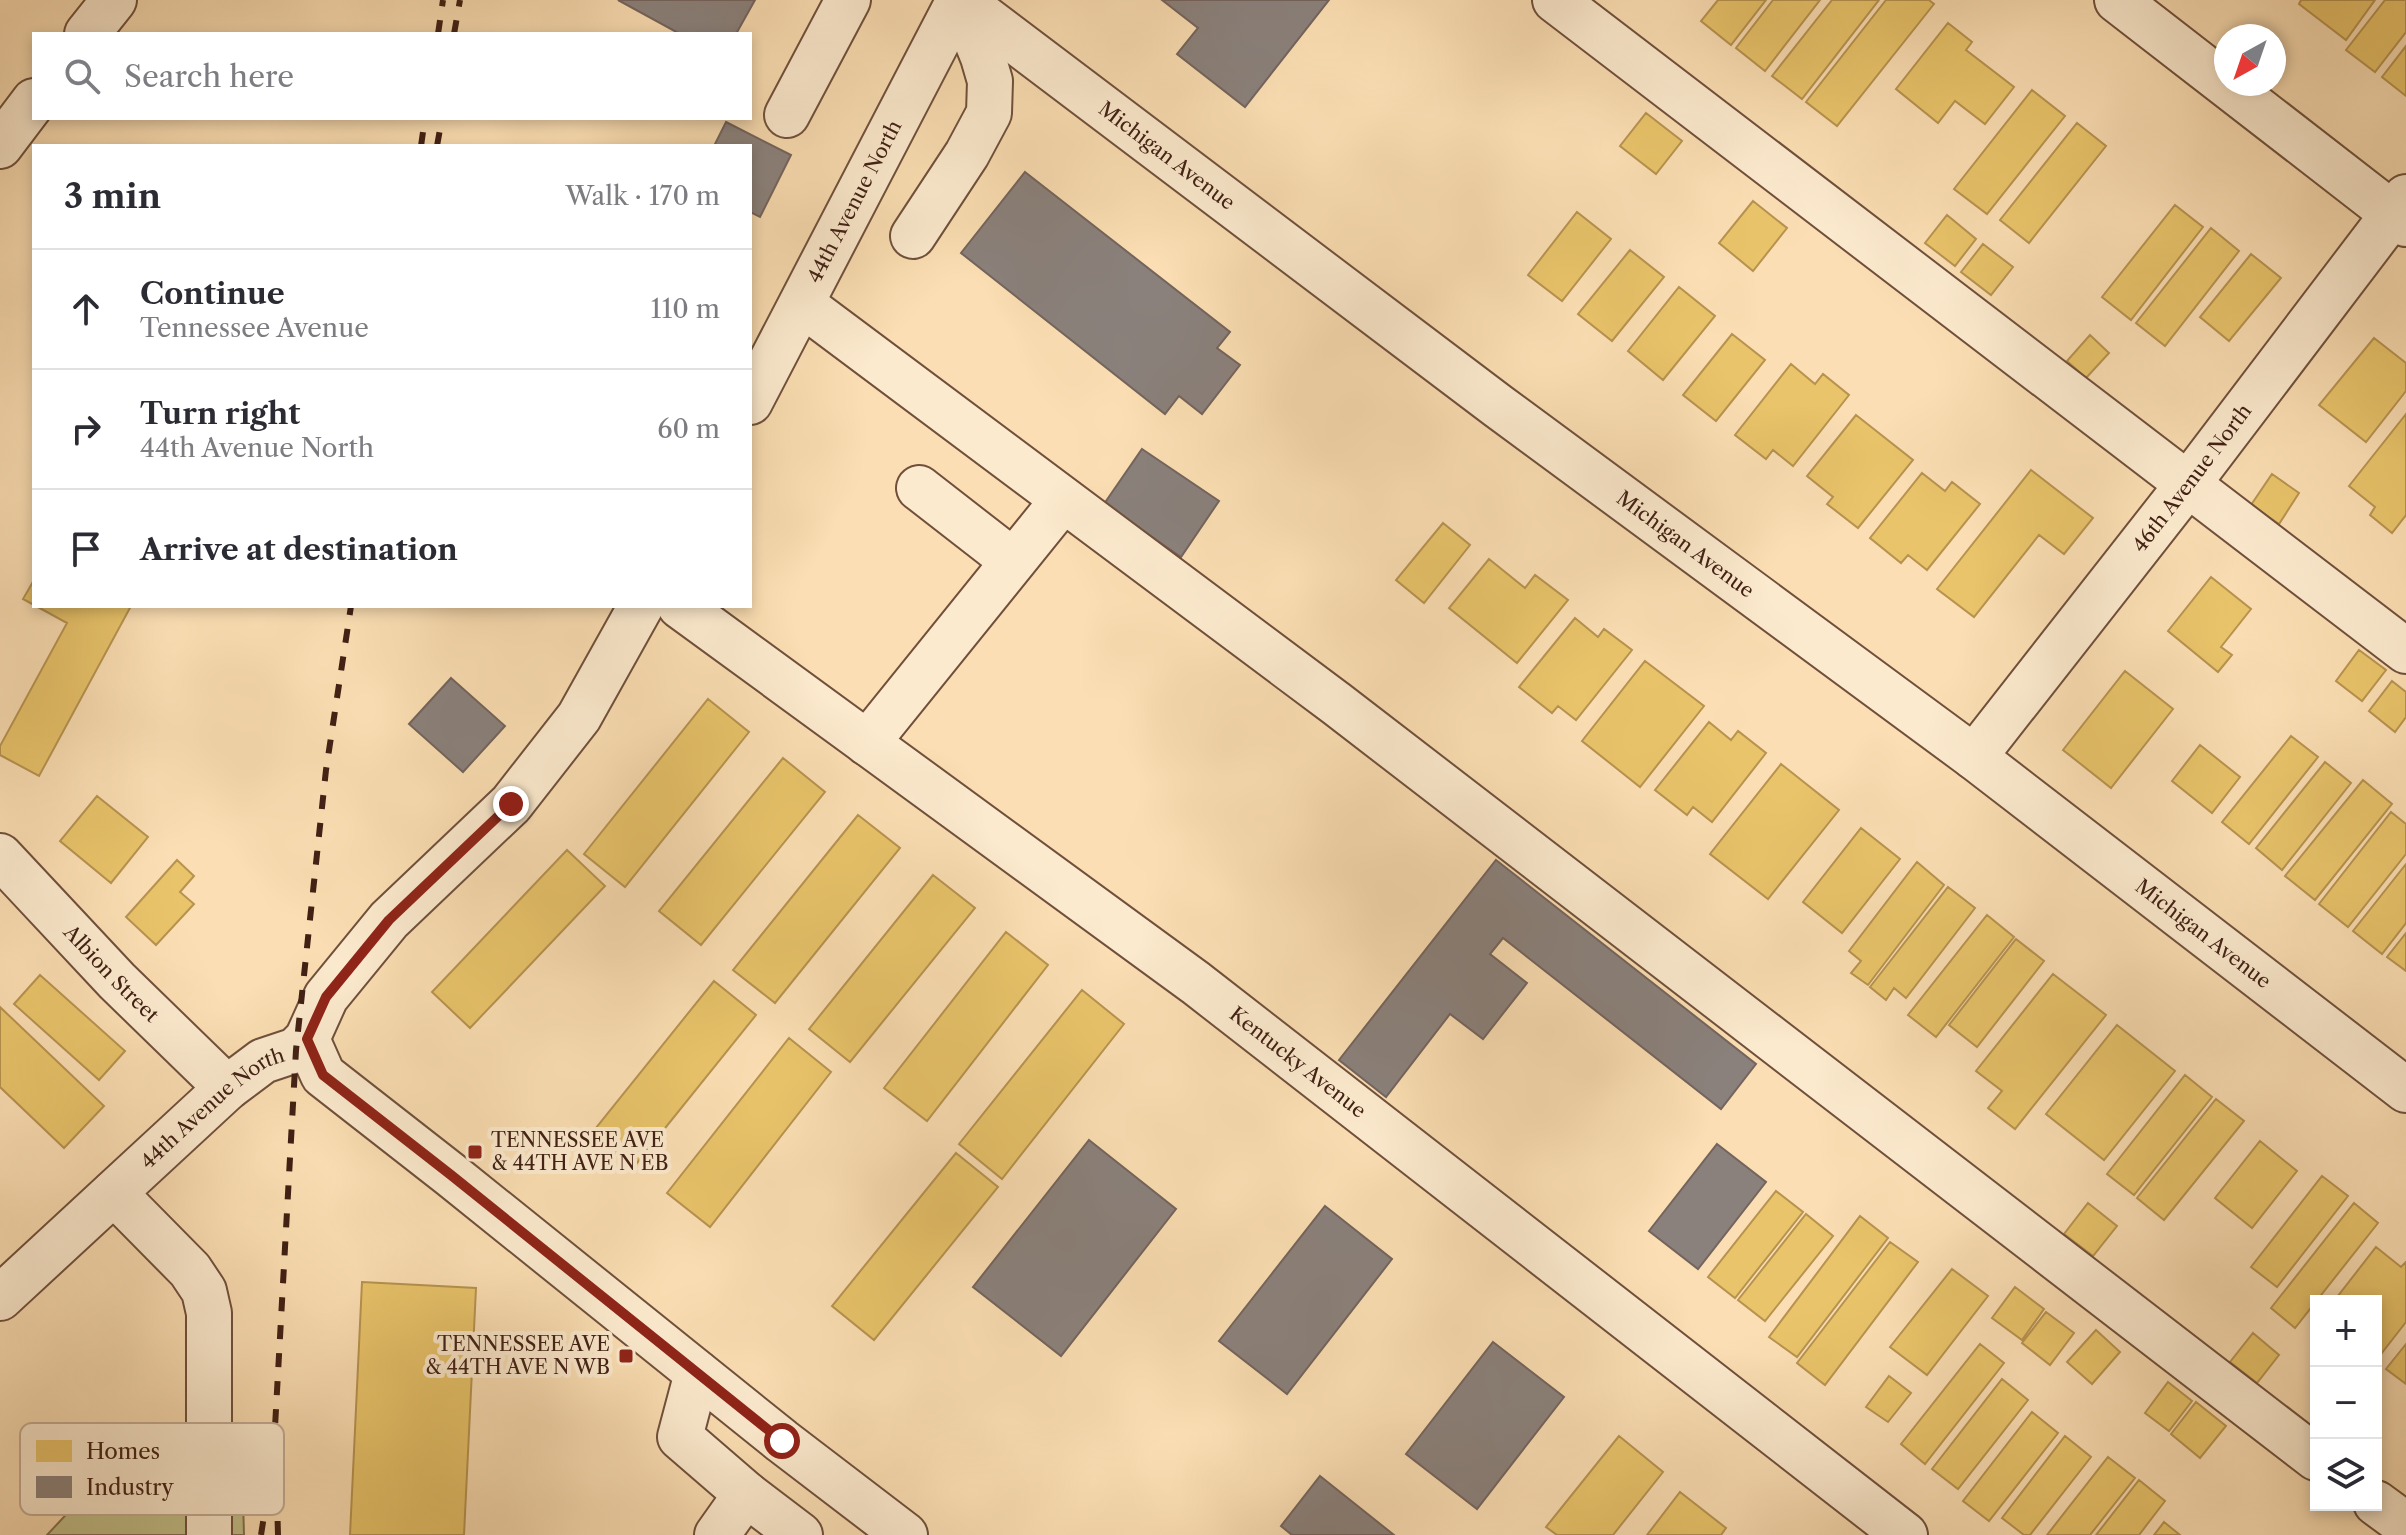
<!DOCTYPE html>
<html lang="en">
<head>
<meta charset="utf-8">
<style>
	:root { --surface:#fff; --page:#f2f2f3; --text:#2b2b33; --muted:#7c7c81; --line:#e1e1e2 }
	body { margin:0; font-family:"Libre Caslon Text",serif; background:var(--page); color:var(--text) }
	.controls { position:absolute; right:24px; bottom:24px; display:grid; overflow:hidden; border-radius:0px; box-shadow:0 4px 12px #0003 }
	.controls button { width:72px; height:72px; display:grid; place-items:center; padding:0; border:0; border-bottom:2px solid var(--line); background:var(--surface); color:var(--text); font:40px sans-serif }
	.compass { position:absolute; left:2214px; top:24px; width:72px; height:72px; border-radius:50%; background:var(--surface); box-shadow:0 4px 12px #0003; rotate:220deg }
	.stop { position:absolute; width:24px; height:24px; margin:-18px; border:6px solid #8f2418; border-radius:50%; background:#fff }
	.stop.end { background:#8f2418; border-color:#fff; box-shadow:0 2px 8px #0008 }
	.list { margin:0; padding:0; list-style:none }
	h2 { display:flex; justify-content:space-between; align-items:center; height:104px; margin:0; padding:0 32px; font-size:34px }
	h2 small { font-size:26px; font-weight:400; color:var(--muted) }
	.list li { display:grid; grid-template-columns:52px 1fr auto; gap:24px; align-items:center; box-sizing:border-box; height:120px; padding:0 32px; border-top:2px solid var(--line) }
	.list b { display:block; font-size:30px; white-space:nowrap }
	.list p { margin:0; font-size:26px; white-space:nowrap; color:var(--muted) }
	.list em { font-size:26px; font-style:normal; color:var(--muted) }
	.icon { flex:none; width:44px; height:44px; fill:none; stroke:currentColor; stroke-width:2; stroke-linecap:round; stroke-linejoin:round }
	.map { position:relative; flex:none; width:2406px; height:1535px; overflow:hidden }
	.search { position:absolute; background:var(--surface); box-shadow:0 4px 12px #0003; left:32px; top:32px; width:720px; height:88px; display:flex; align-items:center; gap:20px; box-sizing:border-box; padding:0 28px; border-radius:0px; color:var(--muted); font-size:30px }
	.panel { position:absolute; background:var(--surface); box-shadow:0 4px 12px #0003; left:32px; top:144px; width:720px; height:464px; border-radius:0px }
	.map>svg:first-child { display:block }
</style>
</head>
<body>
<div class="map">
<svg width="2406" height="1535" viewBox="0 0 2406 1535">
	<rect width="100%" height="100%" fill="#fbdeb3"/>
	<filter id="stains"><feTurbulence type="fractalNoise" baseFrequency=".0025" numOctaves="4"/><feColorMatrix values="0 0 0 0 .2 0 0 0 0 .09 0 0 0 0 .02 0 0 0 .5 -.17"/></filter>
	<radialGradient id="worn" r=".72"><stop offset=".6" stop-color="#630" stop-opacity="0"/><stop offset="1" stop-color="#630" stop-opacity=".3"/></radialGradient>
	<path fill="#c2c08a" stroke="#82704f" stroke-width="2" d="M106 1472 166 1513 219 1478 243 1500 244 1535H47Z"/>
	<path fill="#e9c46a" stroke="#b79350" stroke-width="2" d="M1718 0H1766L1731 45 1701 21Z
		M1773 0H1820L1765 71 1736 48Z
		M1832 0H1879L1802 99 1772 76Z
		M1886 0H1929L1934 4 1837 126 1806 102Z
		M2301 0H2375L2346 40 2299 4Z
		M2385 0H2406V32L2375 72 2346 50Z
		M1948 23 1972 42 1966 50 2014 87 1985 124 1955 101 1938 123 1896 89Z
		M2406 46V96L2382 77Z
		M2032 90 2065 116 1987 214 1954 189Z
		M1646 113 1682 141 1656 174 1620 146Z
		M2077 123 2106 146 2029 243 2000 220Z
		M1753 201 1787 228 1753 271 1719 243Z
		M2175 205 2203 227 2131 320 2102 297Z
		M1577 212 1611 239 1562 301 1528 275Z
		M1947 215 1976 239 1955 266 1925 243Z
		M2211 228 2239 251 2165 346 2136 323Z
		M1983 244 2013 267 1991 295 1961 272Z
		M1630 250 1664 277 1612 341 1578 314Z
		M2251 254 2281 278 2229 341 2200 317Z
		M1679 287 1715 316 1663 380 1628 351Z
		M1732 334 1765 360 1716 421 1683 395Z
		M2090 335 2109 353 2086 378 2067 361Z
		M2374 338 2406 363V391L2366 442 2319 405Z
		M1791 364 1815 384 1823 374 1849 395 1793 466 1773 450 1766 459 1735 435Z
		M2406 414V515L2392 533 2370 515 2375 507 2349 486Z
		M1856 415 1913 460 1858 528 1827 504 1833 497 1807 476Z
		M2031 470 2093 518 2064 554 2039 535 1974 617 1937 589Z
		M1922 473 1945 491 1952 482 1980 504 1927 570 1908 555 1901 563 1870 538Z
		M2272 474 2299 493 2279 524 2251 505Z
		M1443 523 1470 545 1424 603 1396 580Z
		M1489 559 1525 588 1535 575 1568 600 1517 663 1449 608Z
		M2211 577 2251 609 2221 647 2232 655 2218 672 2168 631Z
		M34 580V605L23 599Z
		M36 606H131L39 776 0 755V746L67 623Z
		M1575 618 1598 637 1604 629 1632 650 1576 720 1558 706 1552 713 1519 687Z
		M2359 650 2386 670 2362 701 2336 681Z
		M1645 661 1704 706 1640 787 1582 741Z
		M2125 671 2173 709 2111 788 2063 750Z
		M2392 681 2406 692V717L2395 732 2369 711Z
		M708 699 749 732 625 887 584 854Z
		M1709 722 1731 740 1738 731 1766 753 1712 822 1693 807 1687 815 1655 790Z
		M2291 736 2318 757 2249 844 2222 822Z
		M2200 745 2240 777 2212 813 2172 781Z
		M783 758 825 792 701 945 659 911Z
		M2325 762 2351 783 2282 870 2256 848Z
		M1781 764 1839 810 1768 899 1710 854Z
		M2363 780 2392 804 2315 900 2285 876Z
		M97 796 148 837 111 883 60 841Z
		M2391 812 2406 824V854L2348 927 2319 904Z
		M858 815 900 848 775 1003 733 970Z
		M1861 828 1900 859 1842 933 1803 902Z
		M567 850 605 886 470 1028 432 992Z
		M177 860 194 876 180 892 194 904 156 945 126 917Z
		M1917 862 1944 885 1868 985 1851 973 1861 961 1849 951Z
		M2406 864V923L2382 954 2353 931Z
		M933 875 975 908 850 1062 809 1029Z
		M1948 887 1975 908 1906 998 1894 988 1886 1000 1870 987Z
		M1987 915 2014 937 1936 1037 1908 1015Z
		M1006 932 1048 965 927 1121 884 1088Z
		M2406 933V971L2387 957Z
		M2016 939 2044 961 1977 1047 1949 1025Z
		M2053 974 2106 1015 2015 1129 1988 1108 2002 1091 1976 1071Z
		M40 975 125 1051 99 1080 14 1004Z
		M714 981 756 1015 633 1168 591 1134Z
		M1082 990 1124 1024 1002 1179 959 1144Z
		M0 1007 104 1106 64 1148 0 1087Z
		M2117 1025 2175 1071 2104 1160 2046 1114Z
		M789 1038 831 1072 710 1227 667 1193Z
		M2185 1075 2212 1097 2134 1195 2107 1174Z
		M2216 1099 2244 1121 2164 1220 2137 1198Z
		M2260 1141 2297 1171 2252 1228 2215 1198Z
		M956 1153 998 1187 874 1340 832 1306Z
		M2322 1176 2348 1196 2277 1287 2251 1267Z
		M1776 1191 1803 1212 1735 1298 1708 1277Z
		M2088 1203 2117 1226 2093 1256 2064 1234Z
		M2354 1203 2378 1223 2295 1328 2271 1308Z
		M1806 1214 1833 1236 1765 1321 1738 1300Z
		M1860 1216 1888 1238 1797 1357 1769 1337Z
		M1890 1242 1918 1262 1825 1385 1797 1363Z
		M2376 1247 2401 1267 2406 1262V1322L2381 1354 2376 1350V1301H2334Z
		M1952 1269 1988 1296 1927 1375 1890 1347Z
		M362 1282 476 1288 464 1535H350Z
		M2015 1287 2044 1309 2022 1340 1992 1318Z
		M2046 1312 2074 1333 2050 1365 2022 1343Z
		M2096 1330 2120 1352 2092 1384 2067 1362Z
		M2253 1333 2279 1355 2257 1383 2230 1362Z
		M1980 1344 2004 1363 1925 1464 1901 1444Z
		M2406 1344V1384L2386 1369Z
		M1889 1376 1911 1393 1888 1422 1866 1407Z
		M2002 1379 2028 1400 1958 1489 1932 1469Z
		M2168 1382 2192 1401 2169 1431 2145 1413Z
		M2196 1402 2226 1426 2200 1458 2171 1434Z
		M2032 1412 2058 1433 1989 1521 1963 1501Z
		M1619 1436 1663 1472 1613 1535H1557L1546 1527Z
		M2065 1436 2091 1457 2030 1535H2024L2002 1518Z
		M2108 1457 2135 1478 2090 1535H2047Z
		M2139 1480 2165 1501 2139 1535H2096Z
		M1680 1492 1726 1528 1721 1535H1647Z
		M2164 1522 2180 1535H2154Z"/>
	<path fill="#8a817c" stroke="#74645d" stroke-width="2" d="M618 0H755L736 34H680Z
		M1162 0H1329L1245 107 1177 54 1198 28Z
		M726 122 791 155 760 217 750 212V146H714Z
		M1025 172 1230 332 1217 348 1240 365 1202 414 1179 396 1165 414 961 253Z
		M1142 449 1219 501 1181 557 1104 504Z
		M451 678 505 726 463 772 409 724Z
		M1496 860 1756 1064 1721 1109 1503 938 1490 954 1527 983 1483 1039 1450 1014 1386 1097 1339 1060Z
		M1089 1140 1176 1209 1061 1356 973 1287Z
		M1717 1144 1766 1182 1698 1269 1649 1231Z
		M1325 1206 1392 1259 1287 1394 1219 1341Z
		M1493 1342 1564 1397 1477 1509 1406 1454Z
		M1320 1476 1394 1535H1292L1281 1526Z"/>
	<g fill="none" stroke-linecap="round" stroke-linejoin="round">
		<defs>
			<g id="minor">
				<path id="s1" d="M961 0 1498 406 1974 757 2406 1090"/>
				<path d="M1555 0 2406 651"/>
				<path d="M2117 0 2406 224"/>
				<path d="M87 34 114 0"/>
				<path d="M787 115 848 0"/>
				<path d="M0 146 34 101"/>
				<path d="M913 236 967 154 989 113 990 81 983 57 960 0"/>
				<path d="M802 304 1337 704 2316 1458"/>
				<path id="s2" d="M750 402 959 0"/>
				<path d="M919 488 1013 561"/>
				<path id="s3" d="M680 606 1196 983 1905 1535"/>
				<path d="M867 743 1063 500"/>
				<path id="s4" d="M1974 757 2188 484 2406 197"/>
				<path id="s5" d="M0 856 117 981 227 1088"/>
				<path d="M307 1039 323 1075 451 1175 782 1441 905 1535"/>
				<path d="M114 1193 190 1270 204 1291 209 1313V1535"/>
				<path id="s6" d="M0 1298 227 1088 263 1061 296 1050 307 1039 326 997 389 920 511 804 579 717 641 606"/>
				<path d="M697 1373 680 1437 746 1494"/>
				<path d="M2376 1503 2406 1525"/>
				<path d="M717 1535 746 1494 800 1535"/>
			</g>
		</defs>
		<use href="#minor" stroke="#70503c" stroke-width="48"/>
		<use href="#minor" stroke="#fceace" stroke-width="44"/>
		<path stroke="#412014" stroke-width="6" stroke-dasharray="14 14" stroke-linecap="butt" d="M438 34 443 0
			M454 34 460 0
			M421 146 425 118
			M437 146 442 118
			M261 1535 269 1484
			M278 1535 275 1427 296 1050 326 770 351 606"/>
	</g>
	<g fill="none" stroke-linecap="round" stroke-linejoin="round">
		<path stroke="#8f2418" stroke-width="10" d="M511 804 389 920 326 997 307 1039 323 1075 451 1175 782 1441"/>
	</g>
	<g fill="#8f2418" stroke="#fceace" stroke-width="3">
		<rect x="467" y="1144" width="16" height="16" rx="4"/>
		<rect x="618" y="1348" width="16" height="16" rx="4"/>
	</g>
	<g text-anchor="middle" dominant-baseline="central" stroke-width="8" stroke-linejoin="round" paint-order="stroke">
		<g font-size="20" fill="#412014" stroke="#fceace">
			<text stroke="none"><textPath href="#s1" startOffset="258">Michigan Avenue</textPath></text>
			<text stroke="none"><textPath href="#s2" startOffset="226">44th Avenue North</textPath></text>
			<text stroke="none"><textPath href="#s4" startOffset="354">46th Avenue North</textPath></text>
			<text stroke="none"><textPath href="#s1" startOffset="906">Michigan Avenue</textPath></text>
			<text stroke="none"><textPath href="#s1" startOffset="1554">Michigan Avenue</textPath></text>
			<text stroke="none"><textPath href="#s5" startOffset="162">Albion Street</textPath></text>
			<text stroke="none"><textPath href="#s3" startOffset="768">Kentucky Avenue</textPath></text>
			<text stroke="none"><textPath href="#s6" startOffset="286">44th Avenue North</textPath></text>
		</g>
		<g font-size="20" fill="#412014" stroke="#fceace" text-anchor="start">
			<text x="491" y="1140">TENNESSEE AVE<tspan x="491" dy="23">&amp; 44TH AVE N EB</tspan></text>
			<text x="610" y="1344" text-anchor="end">TENNESSEE AVE<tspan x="610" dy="23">&amp; 44TH AVE N WB</tspan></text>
		</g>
	</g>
	<rect x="20" y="1423" width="264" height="92" rx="12" fill="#fceace" stroke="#c4ad96" stroke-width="2"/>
	<rect x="36" y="1440" width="36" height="22" fill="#e9c46a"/>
	<rect x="36" y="1476" width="36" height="22" fill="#8a817c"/>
	<g font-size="22" fill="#412014">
		<text x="86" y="1459">Homes</text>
		<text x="86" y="1495">Industry</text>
	</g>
	<rect width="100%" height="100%" filter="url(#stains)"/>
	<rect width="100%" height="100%" fill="url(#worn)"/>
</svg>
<div class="controls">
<button>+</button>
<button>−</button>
<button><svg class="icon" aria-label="layers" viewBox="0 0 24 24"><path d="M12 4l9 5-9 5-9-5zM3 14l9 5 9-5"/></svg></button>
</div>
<svg class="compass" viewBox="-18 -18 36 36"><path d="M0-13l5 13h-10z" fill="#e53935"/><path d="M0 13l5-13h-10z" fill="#7c7c81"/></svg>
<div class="stop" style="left:782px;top:1441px"></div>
<div class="stop end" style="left:511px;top:804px"></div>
<div class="search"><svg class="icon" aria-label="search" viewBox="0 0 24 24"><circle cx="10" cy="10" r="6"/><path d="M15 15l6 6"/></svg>Search here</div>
<section class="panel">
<h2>3 min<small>Walk · 170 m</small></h2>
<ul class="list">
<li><svg class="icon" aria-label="ahead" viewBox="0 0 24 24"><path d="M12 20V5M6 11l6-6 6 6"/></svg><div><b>Continue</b><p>Tennessee Avenue</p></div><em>110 m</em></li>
<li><svg class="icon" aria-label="right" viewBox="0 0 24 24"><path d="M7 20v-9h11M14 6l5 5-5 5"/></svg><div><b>Turn right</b><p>44th Avenue North</p></div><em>60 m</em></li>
<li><svg class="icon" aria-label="arrive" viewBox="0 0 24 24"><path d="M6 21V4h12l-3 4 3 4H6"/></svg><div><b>Arrive at destination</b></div></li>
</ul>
</section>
</div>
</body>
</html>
